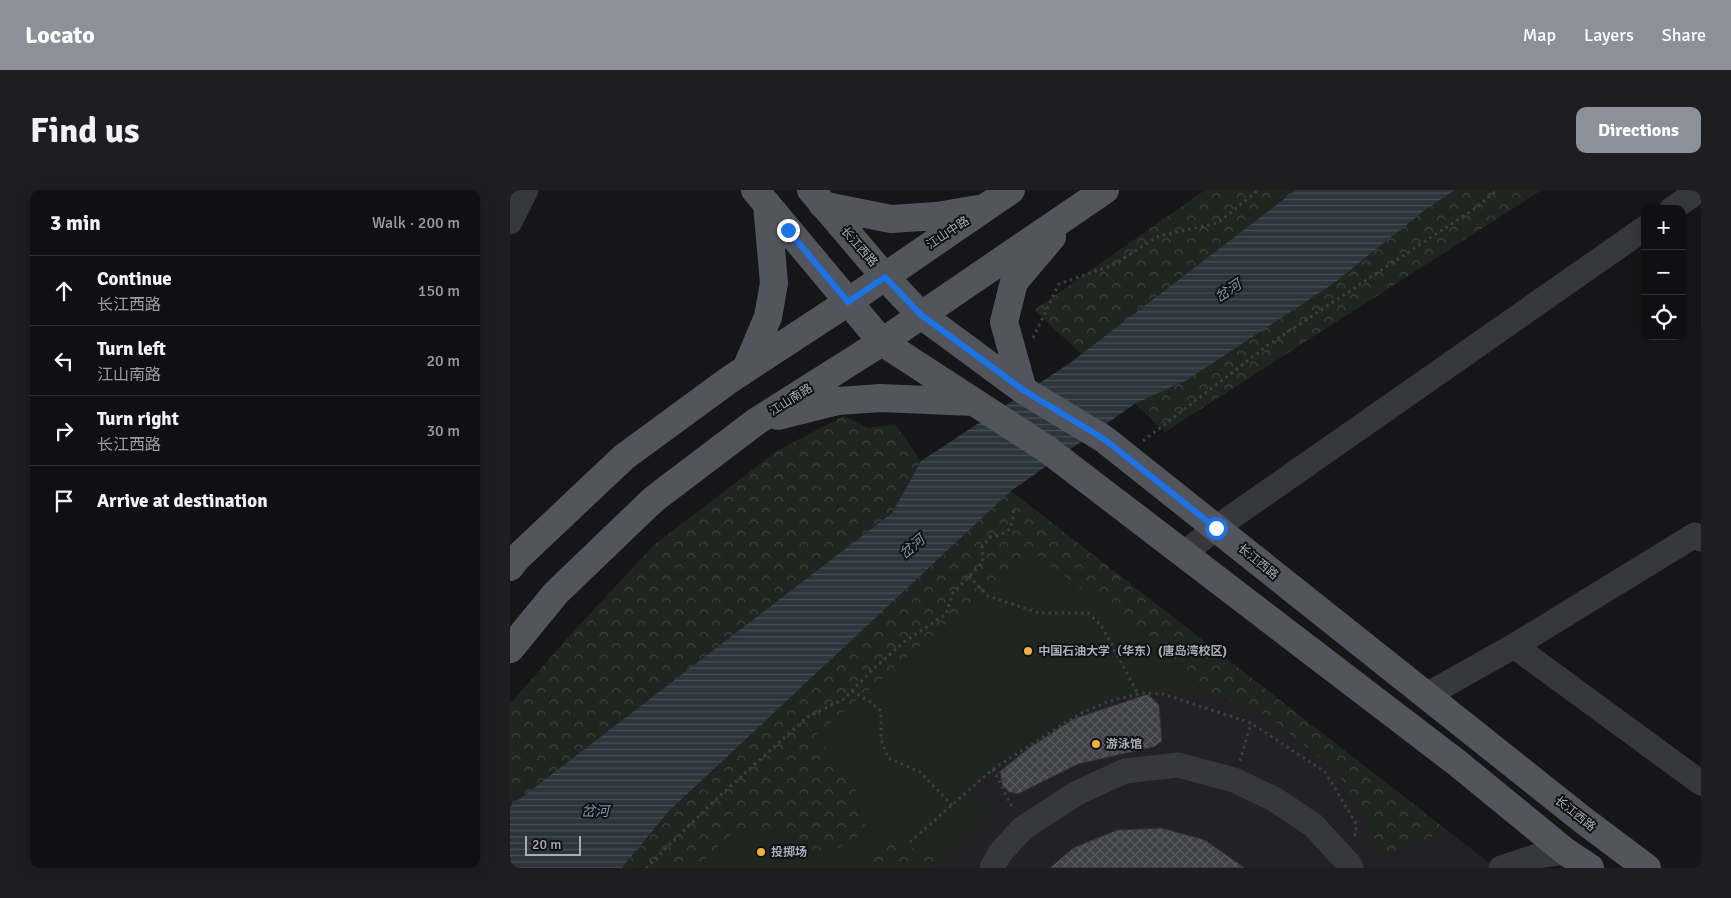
<!DOCTYPE html>
<html lang="en">
<head>
<meta charset="utf-8">
<style>
	:root { --surface:#101012; --page:#1e1e20; --text:#f1f3f6; --muted:#9c9d9f; --line:#303032; --accent:#8c9099 }
	body { margin:0; font-family:Signika,"Noto Sans SC",sans-serif; background:var(--page); color:var(--text) }
	.controls { position:absolute; right:15px; top:15px; display:grid; overflow:hidden; border-radius:10px; box-shadow:0 2px 12px #0003 }
	.controls button { width:45px; height:45px; display:grid; place-items:center; padding:0; border:0; border-bottom:1px solid var(--line); background:var(--surface); color:var(--text); font:25px sans-serif }
	.scale { position:absolute; left:15px; bottom:12px; width:56px; box-sizing:border-box; padding-left:5px; border:2px solid #a8adb8; border-top:0; font-size:14px; line-height:18px; white-space:nowrap; color:#a8adb8; -webkit-text-stroke:4px #111113; paint-order:stroke }
	.stop { position:absolute; width:15px; height:15px; margin:-11px; border:4px solid #1a73e8; border-radius:50%; background:#fff }
	.stop.end { background:#1a73e8; border-color:#fff; box-shadow:0 1px 5px #0008 }
	.list { margin:0; padding:0; list-style:none }
	h2 { display:flex; justify-content:space-between; align-items:center; height:65px; margin:0; padding:0 20px; font-size:21px }
	h2 small { font-size:16px; font-weight:400; color:var(--muted) }
	.list li { display:grid; grid-template-columns:32px 1fr auto; gap:15px; align-items:center; box-sizing:border-box; height:70px; padding:0 20px; border-top:1px solid var(--line) }
	.list b { display:block; font-size:19px; white-space:nowrap }
	.list p { margin:0; font-size:16px; white-space:nowrap; color:var(--muted) }
	.list em { font-size:16px; font-style:normal; color:var(--muted) }
	.icon { flex:none; width:28px; height:28px; fill:none; stroke:currentColor; stroke-width:2; stroke-linecap:round; stroke-linejoin:round }
	.map { position:relative; flex:none; width:1191px; height:678px; overflow:hidden; border-radius:10px }
	header { display:flex; align-items:center; gap:30px; box-sizing:border-box; height:70px; padding:0 25px; background:var(--accent); color:#fff }
	header strong { font-size:24px }
	nav { display:flex; gap:28px; margin-inline-start:auto; font-size:18px }
	.intro { display:flex; align-items:center; justify-content:space-between; box-sizing:border-box; height:120px; padding:0 30px }
	h1 { margin:0; font-size:35px }
	.button { padding:12px 22px; border-radius:10px; background:var(--accent); color:#fff; font-size:18px; font-weight:700 }
	main { display:flex; gap:30px; padding:0 30px }
	aside { flex:1; background:var(--surface); border-radius:10px; box-shadow:0 2px 12px #0003 }
	.map>svg:first-child { display:block }
</style>
</head>
<body>
<header>
<strong>Locato</strong>
<nav><a>Map</a><a>Layers</a><a>Share</a></nav>
</header>
<div class="intro"><h1>Find us</h1><a class="button">Directions</a></div>
<main>
<aside>
<h2>3 min<small>Walk · 200 m</small></h2>
<ul class="list">
<li><svg class="icon" aria-label="ahead" viewBox="0 0 24 24"><path d="M12 20V5M6 11l6-6 6 6"/></svg><div><b>Continue</b><p>长江西路</p></div><em>150 m</em></li>
<li><svg class="icon" aria-label="left" viewBox="0 0 24 24"><path d="M17 20v-9H6M10 6l-5 5 5 5"/></svg><div><b>Turn left</b><p>江山南路</p></div><em>20 m</em></li>
<li><svg class="icon" aria-label="right" viewBox="0 0 24 24"><path d="M7 20v-9h11M14 6l5 5-5 5"/></svg><div><b>Turn right</b><p>长江西路</p></div><em>30 m</em></li>
<li><svg class="icon" aria-label="arrive" viewBox="0 0 24 24"><path d="M6 21V4h12l-3 4 3 4H6"/></svg><div><b>Arrive at destination</b></div></li>
</ul>
</aside>
<div class="map">
<svg width="1191" height="678" viewBox="0 0 1191 678">
	<defs>
		<pattern id="forest-crowns" width="20" height="18" patternUnits="userSpaceOnUse" patternTransform="scale(1.25)"><rect width="20" height="18" fill="#1e261f"/><path d="M2 6a3 3 0 1 1 6 0M12 15a3 3 0 1 1 6 0" fill="none" stroke="#3c433d"/></pattern>
		<pattern id="water-rules" width="6" height="5" patternUnits="userSpaceOnUse" patternTransform="scale(1.25)"><rect width="6" height="5" fill="#2c353c"/><path d="M0 2.5h6" fill="none" stroke="#485056"/></pattern>
		<pattern id="building-cross-hatch" width="8" height="8" patternUnits="userSpaceOnUse" patternTransform="scale(1.25)"><rect width="8" height="8" fill="#404145"/><path d="M0 0l8 8M0 8l8-8" fill="none" stroke="#595a5e"/></pattern>
	</defs>
	<rect width="100%" height="100%" fill="#161618"/>
	<path fill="#222225" d="M501 301 938 641 986 678H112Z"/>
	<path fill="#1e261f" d="M521 361 632 445 693 499 653 504H628L597 512 568 524 483 579 459 597 483 626 430 672 418 661 379 654 351 678H186L228 638 278 645 310 670 342 586 305 546Z"/>
	<path fill="url(#forest-crowns)" d="M695 0H1032L655 242 524 120Z
		M334 226 358 238 385 234 411 271 382 323 0 617V514L61 444 144 355 268 260Z
		M501 301 938 641 870 667 859 630 824 579 753 523 693 499 632 445 521 361 306 545 342 586 357 640 310 670 278 645 228 638 186 678H112L158 622Z
		M379 654 418 661 430 672 426 678H351Z"/>
	<path fill="url(#water-rules)" d="M786 0H945L916 19 824 93 677 190 626 213 501 301 158 622 112 678H0V617L7 611 382 323 411 271 560 173Z"/>
	<path fill="url(#building-cross-hatch)" stroke="#303034" d="M638 504 649 515 652 551 644 557 568 574 508 604 499 602 492 595 490 581 519 558 563 529Z
		M652 638 695 650 735 678H540L563 658 607 640Z"/>
	<g fill="none" stroke-linecap="round" stroke-linejoin="round">
		<path stroke="#3d3f44" stroke-width="3" stroke-dasharray="2.5 4" stroke-linecap="butt" d="M523 148 549 94 603 75 649 46 708 33 748 0
			M633 251 758 155 967 17 987 0
			M459 386 478 406 529 423H578L591 435 628 504
			M342 501 359 511 371 521V549L378 568 410 582 442 615
			M730 571 741 533
			M483 579 503 619
			M400 652 483 579 569 524 597 512 632 503 653 504 741 533 815 582 847 635 844 648
			M136 678 203 612 297 527 334 509 362 480 394 452 436 424 443 403 473 372 472 357 480 347C502 343 502 338 504 317"/>
		<path stroke="#37383d" stroke-width="25" d="M1162 19 1189 0
			M0 32 16 0
			M673 364 706 338 1135 38
			M1004 456 1191 593
			M917 505 1004 456 1185 345 1191 349
			M482 678 490 663 513 638 567 603 615 581 668 575 724 590 764 609 803 635 839 674 841 678
			M991 678 1027 666 1056 662"/>
		<path stroke="#53555c" stroke-width="28" d="M245 0 372 152 538 260 946 572 1056 662 1080 678
			M301 0 375 87 410 124 513 200 594 249 1073 630 1137 678
			M312 14 321 17 381 29 427 26 468 19
			M236 179 258 127 264 93 257 14
			M513 200 494 132 504 92 542 47
			M268 226 328 211 371 208 463 212
			M0 377 7 368 114 267 219 190 338 112 501 0
			M0 459 46 403 144 309 247 231 372 152 595 0"/>
	</g>
	<g fill="none" stroke-linecap="round" stroke-linejoin="round">
		<path stroke="#1a73e8" stroke-width="6" d="M278 40 338 112 375 87 410 124 513 200 594 249 706 338"/>
	</g>
	<g fill="#f2b134" stroke="#111113" stroke-width="2">
		<circle cx="518" cy="461" r="5"/>
		<circle cx="586" cy="554" r="5"/>
		<circle cx="251" cy="662" r="5"/>
	</g>
	<g text-anchor="middle" dominant-baseline="central" stroke-width="4" stroke-linejoin="round" paint-order="stroke">
		<g font-size="12" fill="#a8adb8" stroke="#111113">
			<text transform="translate(438 43) rotate(-34)">江山中路</text>
			<text transform="translate(349 57) rotate(49)">长江西路</text>
			<text transform="translate(281 210) rotate(-32)">江山南路</text>
			<text transform="translate(748 372) rotate(39)">长江西路</text>
			<text transform="translate(1065 624) rotate(38)">长江西路</text>
		</g>
		<g font-size="12" font-weight="bold" fill="#a8adb8" stroke="#111113" text-anchor="start">
			<text x="528" y="461">中国石油大学（华东）(唐岛湾校区)</text>
			<text x="596" y="554">游泳馆</text>
			<text x="261" y="662">投掷场</text>
		</g>
		<g font-size="14" font-style="italic" fill="#7f9bb3" stroke="#111113">
			<text transform="translate(718 101) rotate(-33)">岔河</text>
			<text transform="translate(402 357) rotate(-41)">岔河</text>
			<text x="85" y="621">岔河</text>
		</g>
	</g>
</svg>
<div class="controls">
<button>+</button>
<button>−</button>
<button><svg class="icon" aria-label="locate" viewBox="0 0 24 24"><circle cx="12" cy="12" r="6"/><path d="M12 2v4M12 18v4M2 12h4M18 12h4"/></svg></button>
</div>
<div class="scale">20 m</div>
<div class="stop" style="left:706px;top:338px"></div>
<div class="stop end" style="left:278px;top:40px"></div>
</div>
</main>
</body>
</html>
